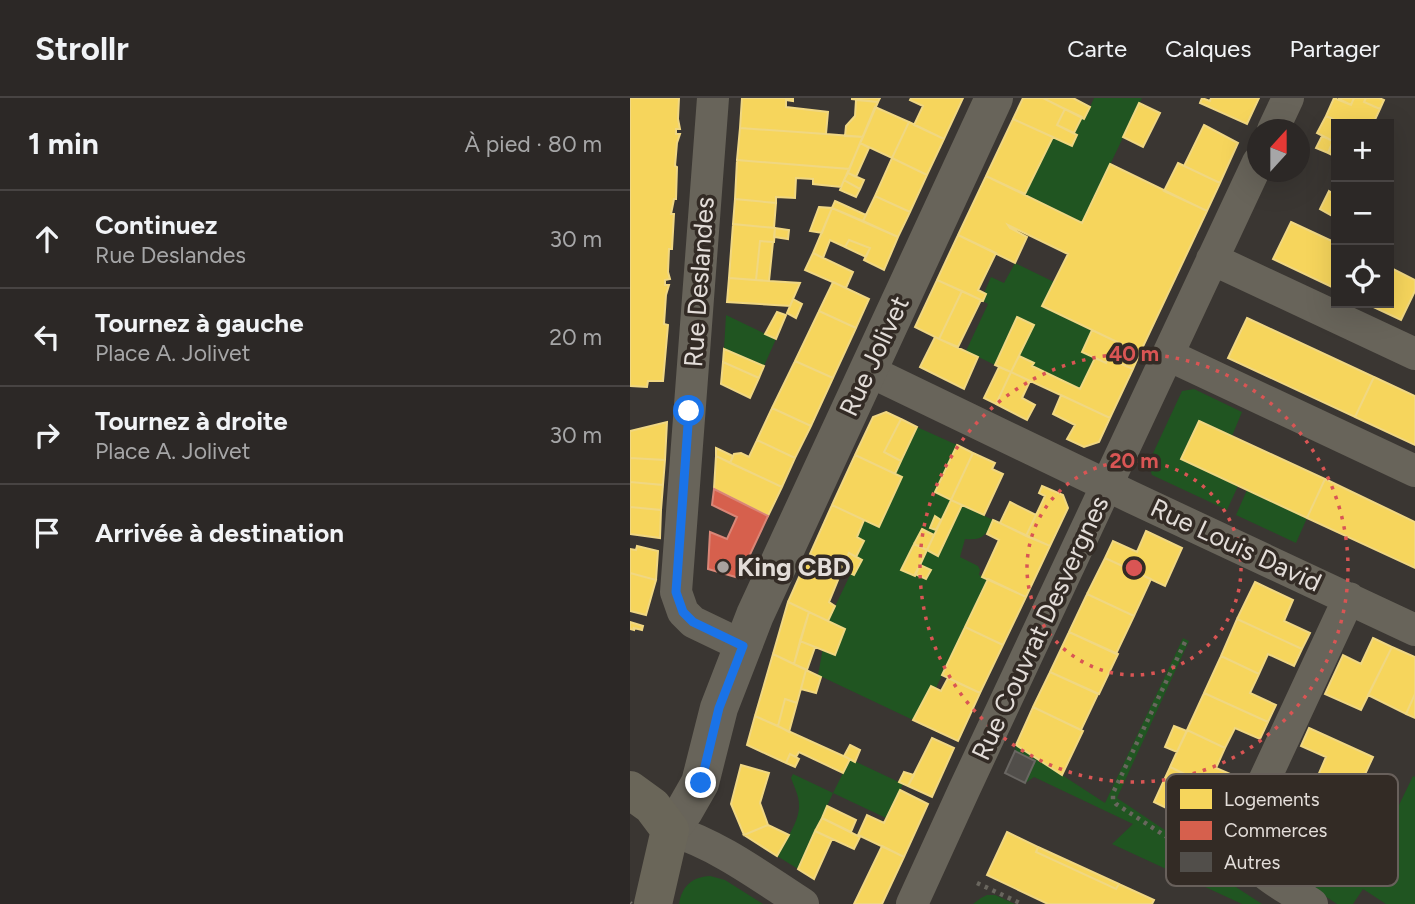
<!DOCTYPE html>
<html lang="fr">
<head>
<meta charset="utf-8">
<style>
	:root { --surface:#2c2826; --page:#383432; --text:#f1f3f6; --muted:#a6a6a7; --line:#484443 }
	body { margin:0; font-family:Figtree,sans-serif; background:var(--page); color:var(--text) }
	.controls { position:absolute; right:21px; top:21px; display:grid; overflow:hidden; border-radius:0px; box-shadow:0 7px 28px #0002 }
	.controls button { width:63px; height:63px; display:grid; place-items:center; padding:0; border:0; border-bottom:2px solid var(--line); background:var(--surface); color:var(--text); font:35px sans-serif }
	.compass { position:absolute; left:617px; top:21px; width:63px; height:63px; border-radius:50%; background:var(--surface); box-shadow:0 7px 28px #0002; rotate:21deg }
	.stop { position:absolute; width:21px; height:21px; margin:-16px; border:5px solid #1a73e8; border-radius:50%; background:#fff }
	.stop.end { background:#1a73e8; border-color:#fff; box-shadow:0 2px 7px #0008 }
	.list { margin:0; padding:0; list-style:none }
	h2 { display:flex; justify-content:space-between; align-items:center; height:91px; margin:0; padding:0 28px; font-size:30px }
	h2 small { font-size:23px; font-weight:400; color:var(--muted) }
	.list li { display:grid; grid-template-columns:46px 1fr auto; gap:21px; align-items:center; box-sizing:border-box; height:98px; padding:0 28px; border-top:2px solid var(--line) }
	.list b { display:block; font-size:26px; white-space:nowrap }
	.list p { margin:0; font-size:23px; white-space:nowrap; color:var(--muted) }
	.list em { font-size:23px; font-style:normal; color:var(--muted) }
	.icon { flex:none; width:38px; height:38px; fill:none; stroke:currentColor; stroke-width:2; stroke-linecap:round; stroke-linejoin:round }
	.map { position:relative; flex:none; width:785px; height:806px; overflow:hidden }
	header { display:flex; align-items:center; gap:42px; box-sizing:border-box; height:98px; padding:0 35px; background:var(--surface); border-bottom:2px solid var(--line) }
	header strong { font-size:33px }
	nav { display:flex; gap:38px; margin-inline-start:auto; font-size:24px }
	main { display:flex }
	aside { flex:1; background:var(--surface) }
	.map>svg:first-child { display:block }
</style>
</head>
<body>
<header>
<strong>Strollr</strong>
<nav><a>Carte</a><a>Calques</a><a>Partager</a></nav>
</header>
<main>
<aside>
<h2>1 min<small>À pied · 80 m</small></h2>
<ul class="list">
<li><svg class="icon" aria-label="ahead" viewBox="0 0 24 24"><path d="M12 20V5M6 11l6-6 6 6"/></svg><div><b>Continuez</b><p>Rue Deslandes</p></div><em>30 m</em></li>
<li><svg class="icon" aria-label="left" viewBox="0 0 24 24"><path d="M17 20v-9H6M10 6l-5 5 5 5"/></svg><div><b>Tournez à gauche</b><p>Place A. Jolivet</p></div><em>20 m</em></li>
<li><svg class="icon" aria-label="right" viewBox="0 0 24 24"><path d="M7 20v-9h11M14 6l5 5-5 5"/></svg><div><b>Tournez à droite</b><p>Place A. Jolivet</p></div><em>30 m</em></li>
<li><svg class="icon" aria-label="arrive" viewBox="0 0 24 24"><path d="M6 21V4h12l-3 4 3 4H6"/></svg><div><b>Arrivée à destination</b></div></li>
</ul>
</aside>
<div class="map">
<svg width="785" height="806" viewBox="0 0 785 806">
	<rect width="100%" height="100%" fill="#3a3632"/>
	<path fill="#205521" d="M464 0H512L452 125 395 96 423 39 442 48 447 37 444 35 452 19 455 20Z
		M385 165 424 184 413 208 462 232 452 253 465 260 450 291 402 268 403 265 389 258 403 227 388 219 365 267 336 253 358 206 353 203 356 196 354 195 361 179 374 185Z
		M96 217 146 241 134 268 94 251Z
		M564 291 612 314 602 338 568 323 551 361 608 388 597 412 522 377 518 366 552 293Z
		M287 329 327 347 306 394 321 402 311 422 305 418 300 429 306 432 304 437 292 431 272 472 296 481 300 472 290 467 297 452 308 458 332 407 363 422C356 437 353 443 335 441L330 459 348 468 350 472 349 477 358 481 306 590 301 588 283 622 188 577 198 523 221 475 225 476 231 462 226 459 234 443 227 439 234 422 249 429 271 379 265 376Z
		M617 392 677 420 666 445 606 417Z
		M553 540 559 543 487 700 575 759 572 767 632 806H612L482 746 503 726 404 679 394 686 404 663 385 653 386 647 475 705Z
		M220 661 273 686 256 720 203 695 168 771 147 758C155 744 170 722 169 707 169 697 164 689 161 680L163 676 203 695Z
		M783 678 785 679V806H756L733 791 723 806H707L642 763C636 757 634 752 634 744L730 788Z
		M80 778 95 782 133 806H49C52 788 62 779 80 778Z
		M357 797H365L385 806H343L351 800Z"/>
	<path fill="#f6d55c" stroke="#f0d782" stroke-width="2" d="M0 0H49L48 21 50 31H46V36H50L47 45 45 68 47 69 46 101H44L41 116H44L42 151H39L38 174 40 181 35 182V187H39L36 197 34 226 38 227 33 283H18L17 289 0 288Z
		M112 0H163V3L156 2V9L198 14 196 36 110 30Z
		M222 0H250L248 4 222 1Z
		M281 0H333L314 41 284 27 293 8 280 2Z
		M393 0H413L435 11 427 27 447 37 442 48 383 21Z
		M413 0H443L460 9 454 21Z
		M572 0 580 3 581 0H629L617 26 570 5Z
		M704 0 721 7 724 0H736L734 4 750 11 743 26H714L696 18Z
		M709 0H724L721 7 709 1Z
		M736 0H749L754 2 750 11 734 4Z
		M226 2 248 4 233 39 215 38 216 28 225 18Z
		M509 5 530 15 513 49 493 39Z
		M245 9 279 24 262 60 230 45Z
		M435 11 452 19 444 35 427 27Z
		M696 18 714 26H706V59L698 55 703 43 687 35Z
		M383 21 423 39 395 96 356 78Z
		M279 24 314 41 297 77 262 60Z
		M574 27 608 45 590 85 554 68Z
		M110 30 196 36 233 39 219 71 107 62Z
		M692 38 703 43 698 55 686 50Z
		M230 45 239 50 226 79 218 75Z
		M262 60 297 77 280 114 245 98Z
		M107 62 219 71 211 89 183 86V81L166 80 165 100 146 99V105L105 101Z
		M548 65 590 85 577 113 534 93Z
		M480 66 577 113 510 255 412 208 438 156 378 127 380 130 397 139 385 165 328 137 356 78 452 125Z
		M218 75 234 82 230 91 214 82Z
		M214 82 230 91 226 99 210 92Z
		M699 93 706 97V120L690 111Z
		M245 98 280 114 268 139 233 123Z
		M105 101 146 105 144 130 103 126Z
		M205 103 236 117 233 123 202 110Z
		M189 109 202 110 192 135 180 133Z
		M202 110 268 139 254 172 234 162 240 150 219 142 215 149 200 142 193 160 183 155Z
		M661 124 706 145V191L643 161Z
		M103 126 145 130 144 144 130 143 126 182 99 180Z
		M145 130 159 132 158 141 144 139Z
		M328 137 366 155 348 192 356 196 353 203 307 182Z
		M219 142 240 150 236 159 215 149Z
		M130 143 143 144 139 183 126 182Z
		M183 155 223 174 216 190 175 172Z
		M759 169 785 182V193L771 222 735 205H759Z
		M99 180 139 183 170 185 160 208 97 204Z
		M307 182 332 193 309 241 285 229Z
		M203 184 239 201 226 230 189 213Z
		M332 193 351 202 328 249 309 241Z
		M163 201 172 206 166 220 157 215Z
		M189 213 226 230 203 280 165 263Z
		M147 214 156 217 146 241 135 236Z
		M387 219 404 227 381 274 365 267Z
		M617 220 744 279 725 319 598 260Z
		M462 232 510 255 503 271 478 260 476 265 452 254Z
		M305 239 348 259 334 291 290 269Z
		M94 251 134 268 129 280 93 264Z
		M389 258 404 265 402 268 450 291 465 260 476 265 478 260 503 271 480 320 381 274Z
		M165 263 203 280 181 328 142 310Z
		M93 264 129 280 120 300 91 286Z
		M369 269 381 274 366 306 354 300Z
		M381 274 400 283 392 300 405 307 397 322 366 306Z
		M744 279 785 298V347L725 319Z
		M431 297 480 320 469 344 454 349 437 341 445 327 423 316Z
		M142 310 181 328 165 360 127 342Z
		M256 314 271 321 254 354 271 363 265 376 225 357 243 319Z
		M271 321 287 329 271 363 254 354Z
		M569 323 695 381 677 420 551 361Z
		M37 324 35 362 0 360V333Z
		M127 342 165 360 152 389 100 365 104 356 111 355 119 359Z
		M327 347 343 355 321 402 305 394Z
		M86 350 103 358 100 365 86 358Z
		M343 355 365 365 362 371 373 376 354 417 321 402Z
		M225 357 272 379 249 429 202 407Z
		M86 358 152 389 138 418 84 391Z
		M0 360 35 362 33 387 0 384Z
		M695 381 785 424V470L677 420Z
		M0 384 33 387 31 412 0 409Z
		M412 388 433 397 438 410 420 448 396 438 415 398 409 395Z
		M321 402 332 407 308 458 297 452Z
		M380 404 406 417 396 438 370 425Z
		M202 407 234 422 227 439 234 443 226 459 219 455 211 471 180 456Z
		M0 409 31 412 30 440 0 436Z
		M305 418 311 422 306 432 300 430Z
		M363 422 420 448 396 499 352 479 369 442 357 436Z
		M292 431 304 437 297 452 284 446Z
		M516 433 552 450 535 488 475 460 483 443 507 454Z
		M284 446 297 452 285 478 271 472Z
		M7 448 28 453 26 482 0 475V451L6 452Z
		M219 455 232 462 224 477 211 471Z
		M475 460 521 481 504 518 457 496Z
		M177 461 197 471 195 476 208 482 199 504 205 508 198 523 158 504Z
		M290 467 301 472 296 481 285 476Z
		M0 475 26 482 16 517 0 513Z
		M358 481 396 499 373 547 335 529Z
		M625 484 663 502 654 523 680 535 672 551 607 521Z
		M457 496 504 518 486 556 439 534Z
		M158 504 179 514 164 566 143 556Z
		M179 514 215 531 205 557 170 543Z
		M607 521 672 551 664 568 638 556 629 576 591 558Z
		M0 524 13 528 12 532 4 530V532L0 531Z
		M335 529 373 547 350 595 312 577Z
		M439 534 488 556 469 596 420 574Z
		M743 540 762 549 731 612 695 596 713 557 731 566Z
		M170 543 185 549 177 572 164 566Z
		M762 549 785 559V596L776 616 738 597Z
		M143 556 176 572 167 605 155 601 148 628 125 618Z
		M591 558 629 576 620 595 646 607 638 624 574 595Z
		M176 572 191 579 186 595 171 591Z
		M420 574 468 596 451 632 403 609Z
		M318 580 350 595 328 643 283 622 301 588 311 593Z
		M574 595 638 624 630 641 605 630 595 650 557 632Z
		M785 596V620L776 616Z
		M155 601 167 605 159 634 148 628Z
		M403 609 453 633 432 677 386 647Z
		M125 618 220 661 213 675 169 654 166 659 160 656 156 665 117 647Z
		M544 628 557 633 547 654 535 649Z
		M679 630 743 659 725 698 687 680 696 659 671 648Z
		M557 632 595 650 586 670 612 681 603 699 540 669Z
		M302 640 324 650 302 699 278 688Z
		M220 647 230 652 225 664 214 658Z
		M160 656 169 661 165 669 156 665Z
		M111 667 139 675 130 705 138 727 114 737 101 706Z
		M540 669 603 699 597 713 571 702 561 722 524 704Z
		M274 674 284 677 278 688 269 684Z
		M270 692 298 706 274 759 228 737 237 717 254 725Z
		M197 708 226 722 221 734 192 720Z
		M192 720 230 739 224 751 185 733Z
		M138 727 159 737 147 758 114 737Z
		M185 733 202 741 184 781 168 771Z
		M377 734 408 749 406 754 486 791 489 786 524 802 522 806H418L357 777Z
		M252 748 274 759 252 806H224Z
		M408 749 489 786 486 791 406 754Z"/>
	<path fill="#d6604d" stroke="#da8677" stroke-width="2" d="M84 391 138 418 109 480 78 471 80 434 97 441 107 419 82 407Z"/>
	<path fill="#514e4a" stroke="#696662" stroke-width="2" d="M385 653 405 663 395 685 375 675Z"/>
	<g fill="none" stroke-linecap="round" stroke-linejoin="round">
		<path stroke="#69665e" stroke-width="4.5" stroke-dasharray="3.5 5" stroke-linecap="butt" d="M555 544 483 695V702L486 706 574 763 586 766
			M347 785 392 806"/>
		<path stroke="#68645a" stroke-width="32" d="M83 0 46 494 53 514 63 524 113 548
			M643 32 658 0
			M582 161 785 256
			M538 257 785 373
			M237 272 501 399 785 532
			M40 732C89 747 131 779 173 806
			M282 806 334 692 628 64
			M682 806C661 792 624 775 615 750 612 743 613 736 613 728L719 500"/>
		<path stroke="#68645a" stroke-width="38" d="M40 732 54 713 70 685 89 610 125 517 364 0"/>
		<path stroke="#6a6659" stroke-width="38" d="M0 692 22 708 40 732 23 806"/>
		<path stroke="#75726a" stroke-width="5" stroke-dasharray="10 5" stroke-linecap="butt" d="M0 805 1 806"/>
	</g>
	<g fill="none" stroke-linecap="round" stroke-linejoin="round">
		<path stroke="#1a73e8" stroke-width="9" d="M59 313 46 494 53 514 63 524 113 548 89 610 71 685"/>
	</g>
	<g fill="none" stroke="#d95554" stroke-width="3.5" stroke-dasharray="3.5 7">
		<circle cx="504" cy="470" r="107"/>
		<circle cx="504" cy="470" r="214"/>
	</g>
	<circle fill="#a8a39f" stroke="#332b25" stroke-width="2.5" cx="93" cy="469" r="7"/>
	<g text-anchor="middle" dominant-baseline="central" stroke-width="7" stroke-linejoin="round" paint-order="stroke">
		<g font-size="26" fill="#e3ddd9" stroke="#332b25">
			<text transform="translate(69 184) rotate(-86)">Rue Deslandes</text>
			<text transform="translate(244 258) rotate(-65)">Rue Jolivet</text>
			<text transform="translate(606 447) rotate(25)">Rue Louis David</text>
			<text transform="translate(410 530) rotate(-65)">Rue Couvrat Desvergnes</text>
		</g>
		<g font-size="26" font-weight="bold" fill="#e3ddd9" stroke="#332b25" text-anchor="start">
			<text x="107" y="469">King CBD</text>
		</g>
	</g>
	<rect x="536" y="676" width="232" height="112" rx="10" fill="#332b25" stroke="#68605b" stroke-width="2"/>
	<rect x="550" y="691" width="32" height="20" fill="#f6d55c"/>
	<rect x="550" y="723" width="32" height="19" fill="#d6604d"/>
	<rect x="550" y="754" width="32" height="20" fill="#514e4a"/>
	<g font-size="19" fill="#e3ddd9">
		<text x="594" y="708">Logements</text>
		<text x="594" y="739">Commerces</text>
		<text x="594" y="771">Autres</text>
	</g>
	<circle cx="504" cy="470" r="10" fill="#d95554" stroke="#332b25" stroke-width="3.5"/>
	<g font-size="21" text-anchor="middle" font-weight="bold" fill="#d95554" stroke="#332b25" stroke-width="7" stroke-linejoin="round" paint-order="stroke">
		<text x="504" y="263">40 m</text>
		<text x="504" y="370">20 m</text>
	</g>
</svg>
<div class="controls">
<button>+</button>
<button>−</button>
<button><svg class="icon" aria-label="locate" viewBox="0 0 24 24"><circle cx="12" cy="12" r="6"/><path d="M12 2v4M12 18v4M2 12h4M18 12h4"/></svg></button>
</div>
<svg class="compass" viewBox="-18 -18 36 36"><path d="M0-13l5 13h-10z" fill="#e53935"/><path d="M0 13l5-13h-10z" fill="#a6a6a7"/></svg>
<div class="stop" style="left:59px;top:313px"></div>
<div class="stop end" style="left:71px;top:685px"></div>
</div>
</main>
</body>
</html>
